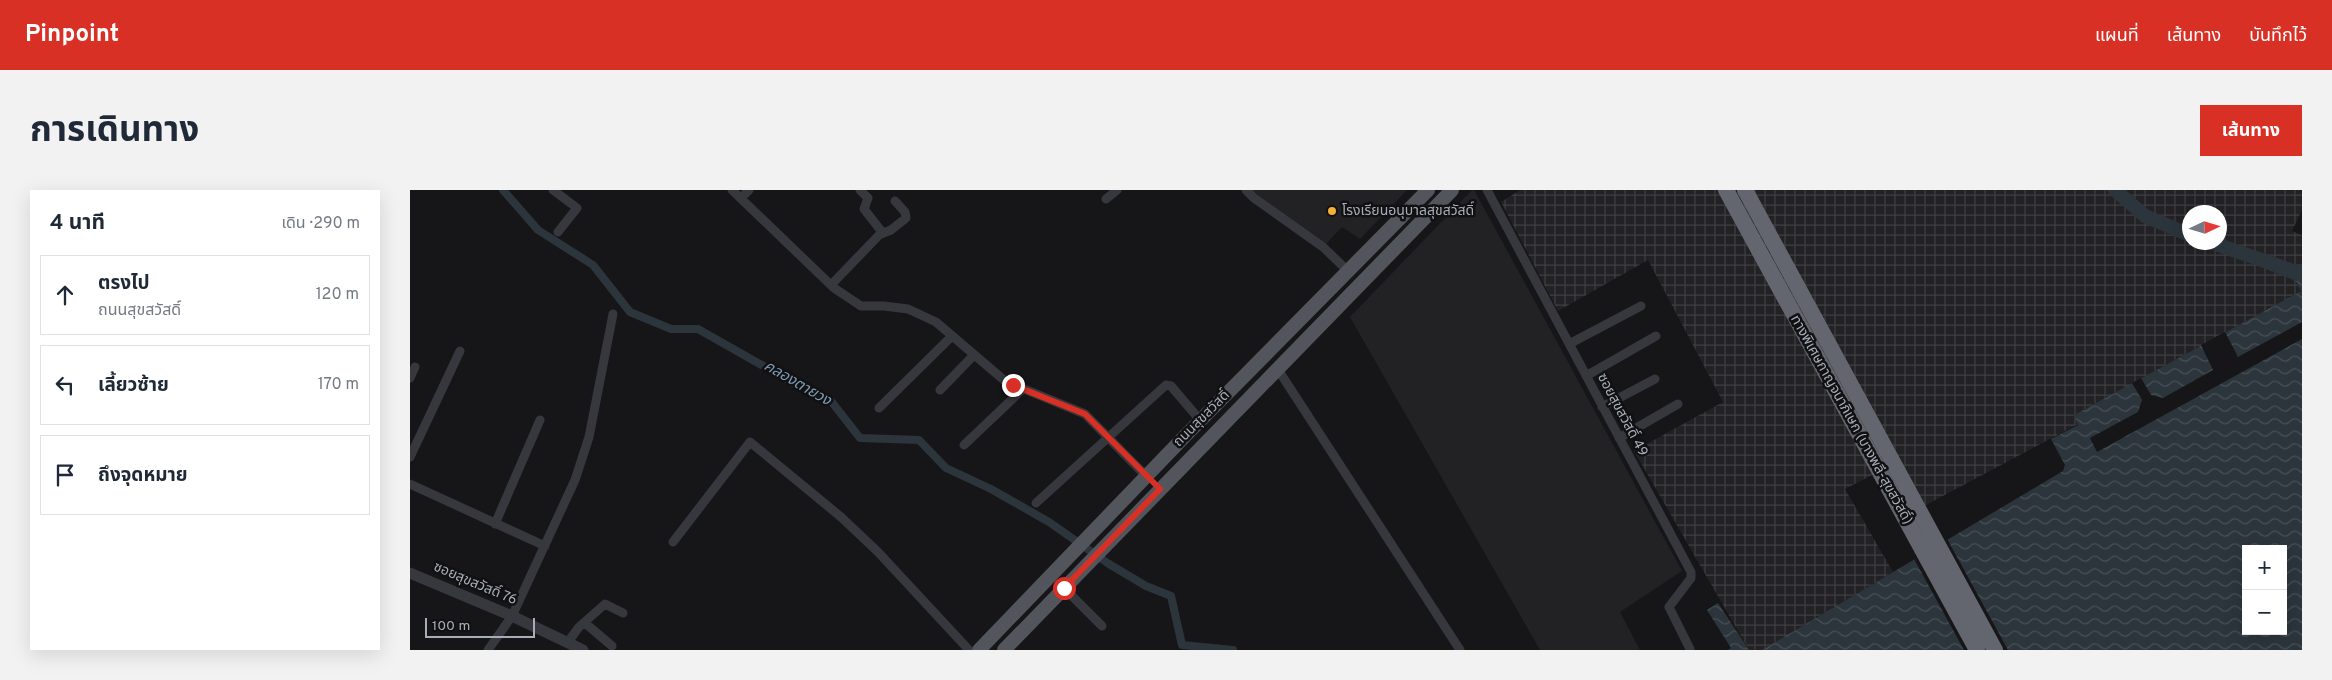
<!DOCTYPE html>
<html lang="th">
<head>
<meta charset="utf-8">
<style>
	:root { --surface:#fff; --page:#f2f2f3; --text:#1f2937; --muted:#747a83; --line:#e0e1e3; --accent:#d93025 }
	body { margin:0; font-family:Overpass,"Noto Sans Thai",sans-serif; background:var(--page); color:var(--text) }
	.controls { position:absolute; right:15px; bottom:15px; display:grid; overflow:hidden; border-radius:0px; box-shadow:0 5px 20px #0002 }
	.controls button { width:45px; height:45px; display:grid; place-items:center; padding:0; border:0; border-bottom:1px solid var(--line); background:var(--surface); color:var(--text); font:25px sans-serif }
	.compass { position:absolute; left:1772px; top:15px; width:45px; height:45px; border-radius:50%; background:var(--surface); box-shadow:0 5px 20px #0002; rotate:86deg }
	.scale { position:absolute; left:15px; bottom:12px; width:110px; box-sizing:border-box; padding-left:5px; border:2px solid #a8adb8; border-top:0; font-size:14px; line-height:18px; white-space:nowrap; color:#a8adb8; -webkit-text-stroke:4px #111113; paint-order:stroke }
	.stop { position:absolute; width:15px; height:15px; margin:-11px; border:4px solid #d93025; border-radius:50%; background:#fff }
	.stop.end { background:#d93025; border-color:#fff; box-shadow:0 1px 5px #0008 }
	.list { margin:0; padding:0; list-style:none }
	h2 { display:flex; justify-content:space-between; align-items:center; height:65px; margin:0; padding:0 20px; font-size:21px }
	h2 small { font-size:16px; font-weight:400; color:var(--muted) }
	.list li { display:grid; grid-template-columns:32px 1fr auto; gap:15px; align-items:center; box-sizing:border-box; height:80px; margin:0 10px 10px; padding:0 10px; border:1px solid var(--line); border-radius:0px }
	.list b { display:block; font-size:19px; white-space:nowrap }
	.list p { margin:0; font-size:16px; white-space:nowrap; color:var(--muted) }
	.list em { font-size:16px; font-style:normal; color:var(--muted) }
	.icon { flex:none; width:28px; height:28px; fill:none; stroke:currentColor; stroke-width:2; stroke-linecap:round; stroke-linejoin:round }
	.map { position:relative; flex:none; width:1892px; height:460px; overflow:hidden; border-radius:0px }
	header { display:flex; align-items:center; gap:30px; box-sizing:border-box; height:70px; padding:0 25px; background:var(--accent); color:#fff }
	header strong { font-size:24px }
	nav { display:flex; gap:28px; margin-inline-start:auto; font-size:18px }
	.intro { display:flex; align-items:center; justify-content:space-between; box-sizing:border-box; height:120px; padding:0 30px }
	h1 { margin:0; font-size:35px }
	.button { padding:12px 22px; border-radius:0px; background:var(--accent); color:#fff; font-size:18px; font-weight:700 }
	main { display:flex; gap:30px; padding:0 30px }
	aside { flex:1; background:var(--surface); border-radius:0px; box-shadow:0 5px 20px #0002 }
	.map>svg:first-child { display:block }
</style>
</head>
<body>
<header>
<strong>Pinpoint</strong>
<nav><a>แผนที่</a><a>เส้นทาง</a><a>บันทึกไว้</a></nav>
</header>
<div class="intro"><h1>การเดินทาง</h1><a class="button">เส้นทาง</a></div>
<main>
<aside>
<h2>4 นาที<small>เดิน · 290 m</small></h2>
<ul class="list">
<li><svg class="icon" aria-label="ahead" viewBox="0 0 24 24"><path d="M12 20V5M6 11l6-6 6 6"/></svg><div><b>ตรงไป</b><p>ถนนสุขสวัสดิ์</p></div><em>120 m</em></li>
<li><svg class="icon" aria-label="left" viewBox="0 0 24 24"><path d="M17 20v-9H6M10 6l-5 5 5 5"/></svg><div><b>เลี้ยวซ้าย</b></div><em>170 m</em></li>
<li><svg class="icon" aria-label="arrive" viewBox="0 0 24 24"><path d="M6 21V4h12l-3 4 3 4H6"/></svg><div><b>ถึงจุดหมาย</b></div></li>
</ul>
</aside>
<div class="map">
<svg width="1892" height="460" viewBox="0 0 1892 460">
	<defs>
		<pattern id="industrial-grid" width="8" height="8" patternUnits="userSpaceOnUse" patternTransform="scale(1.25)"><rect width="8" height="8" fill="#222225"/><path d="M0 4h8M4 0v8" fill="none" stroke="#3f3f43"/></pattern>
		<pattern id="water-waves" width="16" height="10" patternUnits="userSpaceOnUse" patternTransform="scale(1.25)"><rect width="16" height="10" fill="#2c353c"/><path d="M0 5q4-4 8 0t8 0" fill="none" stroke="#485056"/></pattern>
	</defs>
	<rect width="100%" height="100%" fill="#161618"/>
	<path fill="#222225" d="M841 0H997L950 49 932 37 915 55Z
		M1062 0H1064L1272 381 1210 422 1230 460H1130L940 127Z"/>
	<path fill="url(#industrial-grid)" fill-rule="evenodd" d="M1110 0H1892V20L1882 41 1892 45V78L1843 62 1850 76 1887 91 1891 101 1664 225 1668 234 1499 324 1472 280 1435 299 1483 382 1352 460H1339L1224 261 1313 212 1238 70 1148 121 1091 12ZM1780 22H1810V52H1780Z"/>
	<path fill="url(#water-waves)" fill-rule="evenodd" d="M1843 61 1892 78V460H1352L1653 281 1655 275 1641 249 1668 235 1664 225 1891 101 1886 91 1849 76ZM1836 359H1873V441H1836Z
		M1308 413 1339 460H1318L1321 458 1297 420Z"/>
	<path fill="#161618" d="M1892 132V149L1687 262 1680 248 1728 222 1732 210 1722 193 1731 188 1741 205 1753 208 1803 180 1791 155 1815 142 1828 167Z
		M1536 347 1598 460H1554L1503 367Z"/>
	<g fill="none" stroke-linecap="round" stroke-linejoin="round">
		<path stroke="#2c353c" stroke-width="8" d="M93 0 128 40 183 75 220 122 261 139H288L387 195 421 211 450 248 509 250 536 278 581 299 639 332 699 374 736 396 761 406 772 455 823 460"/>
		<path stroke="#2c353c" stroke-width="14" d="M1705 0 1735 26 1780 45
			M1800 52 1892 84"/>
		<path stroke="#37383d" stroke-width="9" d="M143 0 167 18 148 42
			M322 0 424 98 451 116H474L498 119 526 132 595 191 675 224 736 286
			M836 0 844 8 913 57 938 81
			M1077 0 1281 382V388L1259 417 1280 459
			M331 8 339 0
			M696 9 707 0
			M471 44 481 40 496 28 495 22 485 11
			M421 95 472 42 454 19 458 8 450 0
			M1159 154 1231 116
			M867 178 1050 460
			M1176 186 1246 146
			M0 188 5 177
			M530 200 564 165
			M1192 217 1245 189
			M469 218 542 146
			M1209 248 1268 214
			M554 255 613 199
			M0 267 50 161
			M0 294 135 356
			M626 313 756 195 761 196 790 230
			M85 334 130 230
			M263 352 340 252 431 327 468 362 559 460
			M654 398 692 436
			M175 433 202 456
			M158 452 169 437 195 414 213 423
			M78 460 102 426 165 290 179 247 203 124"/>
		<path stroke="#37383d" stroke-width="11" d="M0 383 102 426 173 460"/>
		<path stroke="#53555c" stroke-width="14" d="M569 460 776 245 1018 0
			M594 460 1042 0"/>
		<path stroke="#63666e" stroke-width="16" d="M1316 0 1567 460
			M1335 0 1585 460"/>
	</g>
	<g fill="none" stroke-linecap="round" stroke-linejoin="round">
		<path stroke="#d93025" stroke-width="6" d="M603 195 675 224 750 299 654 398"/>
	</g>
	<circle fill="#f2b134" stroke="#111113" stroke-width="2" cx="922" cy="21" r="5"/>
	<g text-anchor="middle" dominant-baseline="central" stroke-width="5" stroke-linejoin="round" paint-order="stroke">
		<g font-size="14" fill="#a8adb8" stroke="#111113" text-anchor="start">
			<text x="932" y="21">โรงเรียนอนุบาลสุขสวัสดิ์</text>
		</g>
		<g font-size="14" fill="#a8adb8" stroke="#111113">
			<text transform="translate(1212 225) rotate(62)">ซอยสุขสวัสดิ์ 49</text>
			<text transform="translate(792 229) rotate(-45)">ถนนสุขสวัสดิ์</text>
			<text transform="translate(1441 230) rotate(61)">ทางพิเศษกาญจนาภิเษก (บางพลี-สุขสวัสดิ์)</text>
			<text transform="translate(65 394) rotate(23)">ซอยสุขสวัสดิ์ 76</text>
		</g>
		<g font-size="15" font-style="italic" fill="#7f9bb3" stroke="#111113">
			<text transform="translate(387 194) rotate(30)">คลองตายวง</text>
		</g>
	</g>
</svg>
<div class="controls">
<button>+</button>
<button>−</button>
</div>
<svg class="compass" viewBox="-18 -18 36 36"><path d="M0-13l5 13h-10z" fill="#e53935"/><path d="M0 13l5-13h-10z" fill="#747a83"/></svg>
<div class="scale">100 m</div>
<div class="stop" style="left:654px;top:398px"></div>
<div class="stop end" style="left:603px;top:195px"></div>
</div>
</main>
</body>
</html>
